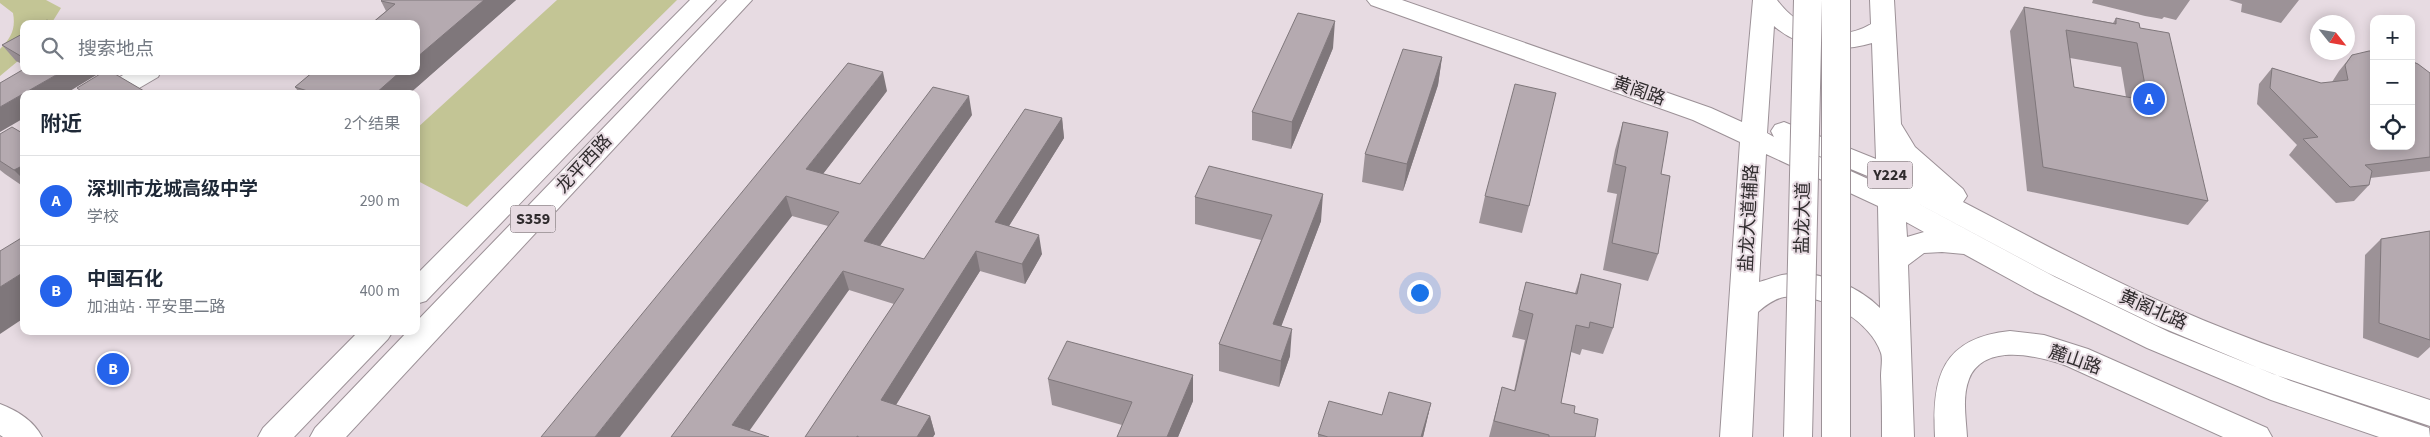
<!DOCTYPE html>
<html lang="zh">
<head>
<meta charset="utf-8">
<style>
	:root { --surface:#fff; --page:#f2f2f3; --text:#1f2937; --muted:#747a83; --line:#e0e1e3; --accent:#2563eb }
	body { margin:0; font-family:"Source Sans 3","Noto Sans SC",sans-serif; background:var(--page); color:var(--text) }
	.controls { position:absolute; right:15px; top:15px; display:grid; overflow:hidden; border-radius:10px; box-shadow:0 2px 12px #0003 }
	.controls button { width:45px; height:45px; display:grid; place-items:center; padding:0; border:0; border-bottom:1px solid var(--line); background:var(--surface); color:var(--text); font:25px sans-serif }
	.compass { position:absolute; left:2310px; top:15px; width:45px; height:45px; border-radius:50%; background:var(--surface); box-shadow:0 2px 12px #0003; rotate:121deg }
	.you { position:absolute; left:1419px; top:292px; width:18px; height:18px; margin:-12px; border:4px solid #fff; border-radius:50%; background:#1a73e8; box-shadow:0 0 0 8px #1a73e833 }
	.badge { display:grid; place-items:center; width:32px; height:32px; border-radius:50%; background:var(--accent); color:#fff; font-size:16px; font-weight:700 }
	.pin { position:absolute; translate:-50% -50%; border:2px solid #fff; box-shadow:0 1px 5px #0006 }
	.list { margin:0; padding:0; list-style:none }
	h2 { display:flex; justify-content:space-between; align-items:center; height:65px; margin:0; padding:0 20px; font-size:21px }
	h2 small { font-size:16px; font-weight:400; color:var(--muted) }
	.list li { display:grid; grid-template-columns:32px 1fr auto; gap:15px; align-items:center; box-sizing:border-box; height:90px; padding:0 20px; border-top:1px solid var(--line) }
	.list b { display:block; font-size:19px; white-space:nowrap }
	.list p { margin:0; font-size:16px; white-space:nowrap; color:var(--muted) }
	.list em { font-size:16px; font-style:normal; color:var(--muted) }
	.icon { flex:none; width:28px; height:28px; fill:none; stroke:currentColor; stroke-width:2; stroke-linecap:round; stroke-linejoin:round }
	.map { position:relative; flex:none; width:2430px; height:437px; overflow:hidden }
	.search { position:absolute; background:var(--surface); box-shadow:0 2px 12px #0003; left:20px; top:20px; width:400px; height:55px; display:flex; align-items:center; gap:12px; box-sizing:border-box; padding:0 18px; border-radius:10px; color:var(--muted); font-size:19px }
	.panel { position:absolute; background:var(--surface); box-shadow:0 2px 12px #0003; left:20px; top:90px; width:400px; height:245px; border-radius:10px }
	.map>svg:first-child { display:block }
</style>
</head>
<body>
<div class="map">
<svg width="2430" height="437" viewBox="0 0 2430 437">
	<rect width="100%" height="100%" fill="#e7dbe2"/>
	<path fill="#c3c595" d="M0 0H46L61 8 51 24H24V56L0 76V49C11 38 16 29 13 13L0 3Z
		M557 0H677L467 207 416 180V129Z"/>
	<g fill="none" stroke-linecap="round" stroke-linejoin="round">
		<defs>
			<path id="minor" d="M130 71H161L158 77 129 94H98L101 88Z
				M2010 331 2044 335 2088 349 2267 428 2272 437H2223L2067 366C2039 356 1984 342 1969 379 1962 397 1966 418 1967 437H1935C1932 377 1942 338 2010 331Z
				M0 404C16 410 34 421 42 437H3L0 435Z"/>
			<path id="major" d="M690 0H716L426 301 416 304V275Z
				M727 0H752L346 437H310L315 428 408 331H416V322Z
				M1367 0H1402L1711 108 1742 122 1753 0H1777C1799 30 1838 44 1871 24L1870 0H1894L1901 124 1915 147 1963 189 1967 196 1963 202C2034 239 2104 277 2177 309 2259 345 2344 372 2430 400V426L2273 374 2156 325 2048 273 1904 196 2055 277 2169 332 2291 381 2429 428 2430 437H2379L2271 400 2147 348 2035 293 1964 254 1942 252 1924 253 1908 265 1914 437H1882C1882 417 1882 396 1881 376 1881 369 1883 359 1881 353 1870 319 1818 291 1784 297 1774 299 1766 305 1758 312L1752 437H1720L1740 142 1693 120 1371 5ZM1774 26C1801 50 1839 53 1872 43L1876 159 1784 122 1775 125 1771 131 1774 137 1767 133ZM1793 145 1877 180V183ZM1766 154 1878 206 1880 308C1858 285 1814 268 1782 275 1774 277 1767 280 1759 282ZM1903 166 1913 175 1903 170ZM1906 222 1924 232 1907 237Z
				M359 331H393L388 339 294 437H258L263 428Z"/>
		</defs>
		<use href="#minor" stroke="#9c9197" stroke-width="2"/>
		<use href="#major" stroke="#9c9197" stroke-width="2"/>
		<use href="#minor" fill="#fff" fill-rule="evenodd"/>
		<use href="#major" fill="#fff" fill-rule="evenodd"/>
		<defs>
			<path id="highway-bridge" d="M1836 0V437
				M1798 437 1808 0"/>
		</defs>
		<use href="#highway-bridge" stroke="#9c9197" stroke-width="30" stroke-linecap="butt"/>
		<use href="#highway-bridge" stroke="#fff" stroke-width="28"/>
	</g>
	<path fill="#9c9297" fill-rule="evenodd" d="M516 0 409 94H300L295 87 386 11 381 1Z
		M2093 0H2190L2176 20 2164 17 2162 19 2145 16 2092 3Z
		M2229 0H2299L2281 23 2241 12 2242 4Z
		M2024 7 2113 23 2116 18 2140 28 2208 201 2188 225 2027 191 2010 31ZM2070 58 2121 67 2126 97 2074 87Z
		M24 33V65L16 61 2 45Z
		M1333 48 1291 149 1252 140V112Z
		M2352 55 2430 73V171L2370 178 2369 185 2354 201 2336 203 2289 155 2297 145 2257 104 2259 84 2272 68 2321 83 2332 82 2339 71Z
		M1442 57 1438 85 1403 191 1362 182 1365 154Z
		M887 91 823 174 860 184 972 115 880 246 924 259 1062 118 1064 138 1009 226 1042 254 1025 284 980 271 896 405 930 416 935 434 933 437H805L894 304 849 290 671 437 828 226 792 216 541 437Z
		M1623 122 1661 174 1658 254 1648 281 1603 270 1617 194 1607 192 1615 150Z
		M0 134H24V187L5 174 0 170Z
		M1485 196 1529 206 1522 233 1479 223Z
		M1195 197 1321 221 1281 326 1290 356 1279 387 1219 371V344L1261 240 1195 224Z
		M2430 231V347L2418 358 2363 338 2365 255 2381 239Z
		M1581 274 1613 328 1603 354 1582 349 1580 355 1571 352 1561 403 1574 413 1595 437H1489L1502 387 1514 391 1525 340 1512 337 1526 282 1575 293Z
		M1048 379 1193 401 1178 437H1117L1122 425 1052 405Z
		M1431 403 1423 437H1318V434L1382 415Z"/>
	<path fill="#7f777b" d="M484 0H516L409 94H375L401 71H416V58Z
		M1335 21 1333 48 1291 149 1292 122Z
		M1442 57 1438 85 1403 191 1407 164Z
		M63 71H103L65 94H24V118L0 132V107Z
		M883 72 887 91 812 188 806 169Z
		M969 96 972 115 870 260 864 241Z
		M1062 118 1064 138 999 242 995 222Z
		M24 165V180L14 170Z
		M1323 194 1321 221 1272 351 1273 324Z
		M786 196 792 216 620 437H595Z
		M1039 235 1042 254 1025 284 1022 264Z
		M976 251 980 271 887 419 881 400Z
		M843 271 849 290 745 437 732 425Z
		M24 272V318L0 334V287Z
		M1292 329 1290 356 1279 387 1281 361Z
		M1193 375V401L1178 437H1167Z
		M1431 403 1423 437H1421Z
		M930 416 935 434 933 437H917Z"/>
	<path fill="#b5aab0" stroke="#7f777b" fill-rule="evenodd" d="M382 0H484L416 58V24H371L395 4 381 1Z
		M2024 7 2116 24V18L2139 23 2140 28 2169 33 2208 201 2043 167ZM2066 30 2137 43 2148 101 2074 87Z
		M1298 13 1335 21 1292 122 1252 112Z
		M47 20 53 24H41Z
		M24 33V58L2 45Z
		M1403 49 1442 57 1407 164 1365 154Z
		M2369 51H2374V146H2411V61L2418 64 2430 73V157L2365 165 2372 171 2369 185 2350 187 2303 139 2318 137 2270 88 2272 68 2321 83 2348 80 2345 65 2352 55Z
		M848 63 883 72 806 169 860 184 933 87 969 96 864 241 924 259 1025 109 1062 118 995 222 1039 235 1022 264 976 251 881 400 930 416 917 437H859L857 436V437H805L904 289 843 271 732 425 769 437H671L839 212 786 196 595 437H541Z
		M24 69V71H63L0 107V83Z
		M105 71H110L144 91 140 94H85L77 88Z
		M314 71H401L375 94H317L295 87Z
		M1515 84 1556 93 1529 206 1485 196Z
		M1623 122 1668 132 1661 174 1670 176 1658 254 1612 243 1626 167 1615 164Z
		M12 127 24 134V165L14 170 0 161V134Z
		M1209 166 1323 194 1273 324 1292 329 1281 361 1219 344 1272 215 1195 197Z
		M2430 231V340L2379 323 2381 239Z
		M23 237H24V272L0 287V251Z
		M1581 274 1621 284 1613 328 1590 322 1589 328 1576 325 1561 403 1575 406 1574 413 1598 419 1595 437H1549V435L1494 421 1502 387 1515 391 1533 314 1519 310 1526 282 1577 294Z
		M1067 341 1193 375 1167 437H1117L1132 402 1048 379Z
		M1389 392 1431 403 1421 437H1328L1318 434 1329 401 1382 415Z"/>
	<g text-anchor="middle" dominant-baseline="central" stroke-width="4" stroke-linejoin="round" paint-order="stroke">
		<g fill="#e7dbe2" stroke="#666063" stroke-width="1">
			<rect x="1867.5" y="161.5" width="45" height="27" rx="4"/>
			<rect x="510.5" y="205.5" width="45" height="27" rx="4"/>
		</g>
		<g font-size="16" font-weight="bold" fill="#2f2b2d">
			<text x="1890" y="175">Y224</text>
			<text x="533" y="219">S359</text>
		</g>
		<g font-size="18" fill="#2f2b2d" stroke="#e7dbe2">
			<text transform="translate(1639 91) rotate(19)">黄阁路</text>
			<text transform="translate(584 164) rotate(-47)">龙平西路</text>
			<text transform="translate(1749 218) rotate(-87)">盐龙大道辅路</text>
			<text transform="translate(1803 218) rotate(-89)">盐龙大道</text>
			<text transform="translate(2153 310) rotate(24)">黄阁北路</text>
			<text transform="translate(2075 360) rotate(19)">麓山路</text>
		</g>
	</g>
</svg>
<div class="controls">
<button>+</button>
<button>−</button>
<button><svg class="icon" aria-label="locate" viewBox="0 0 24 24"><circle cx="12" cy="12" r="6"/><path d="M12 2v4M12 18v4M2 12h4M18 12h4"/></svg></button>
</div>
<svg class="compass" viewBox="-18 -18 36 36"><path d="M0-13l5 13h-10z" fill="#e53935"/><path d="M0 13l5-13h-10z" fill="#747a83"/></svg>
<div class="you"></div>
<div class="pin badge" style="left:2149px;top:99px">A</div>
<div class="pin badge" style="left:113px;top:369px">B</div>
<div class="search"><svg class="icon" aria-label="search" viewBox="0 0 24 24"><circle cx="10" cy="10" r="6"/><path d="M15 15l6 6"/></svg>搜索地点</div>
<section class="panel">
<h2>附近<small>2个结果</small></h2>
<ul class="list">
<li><span class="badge">A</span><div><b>深圳市龙城高级中学</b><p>学校</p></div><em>290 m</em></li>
<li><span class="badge">B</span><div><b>中国石化</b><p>加油站 · 平安里二路</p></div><em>400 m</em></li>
</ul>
</section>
</div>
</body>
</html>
